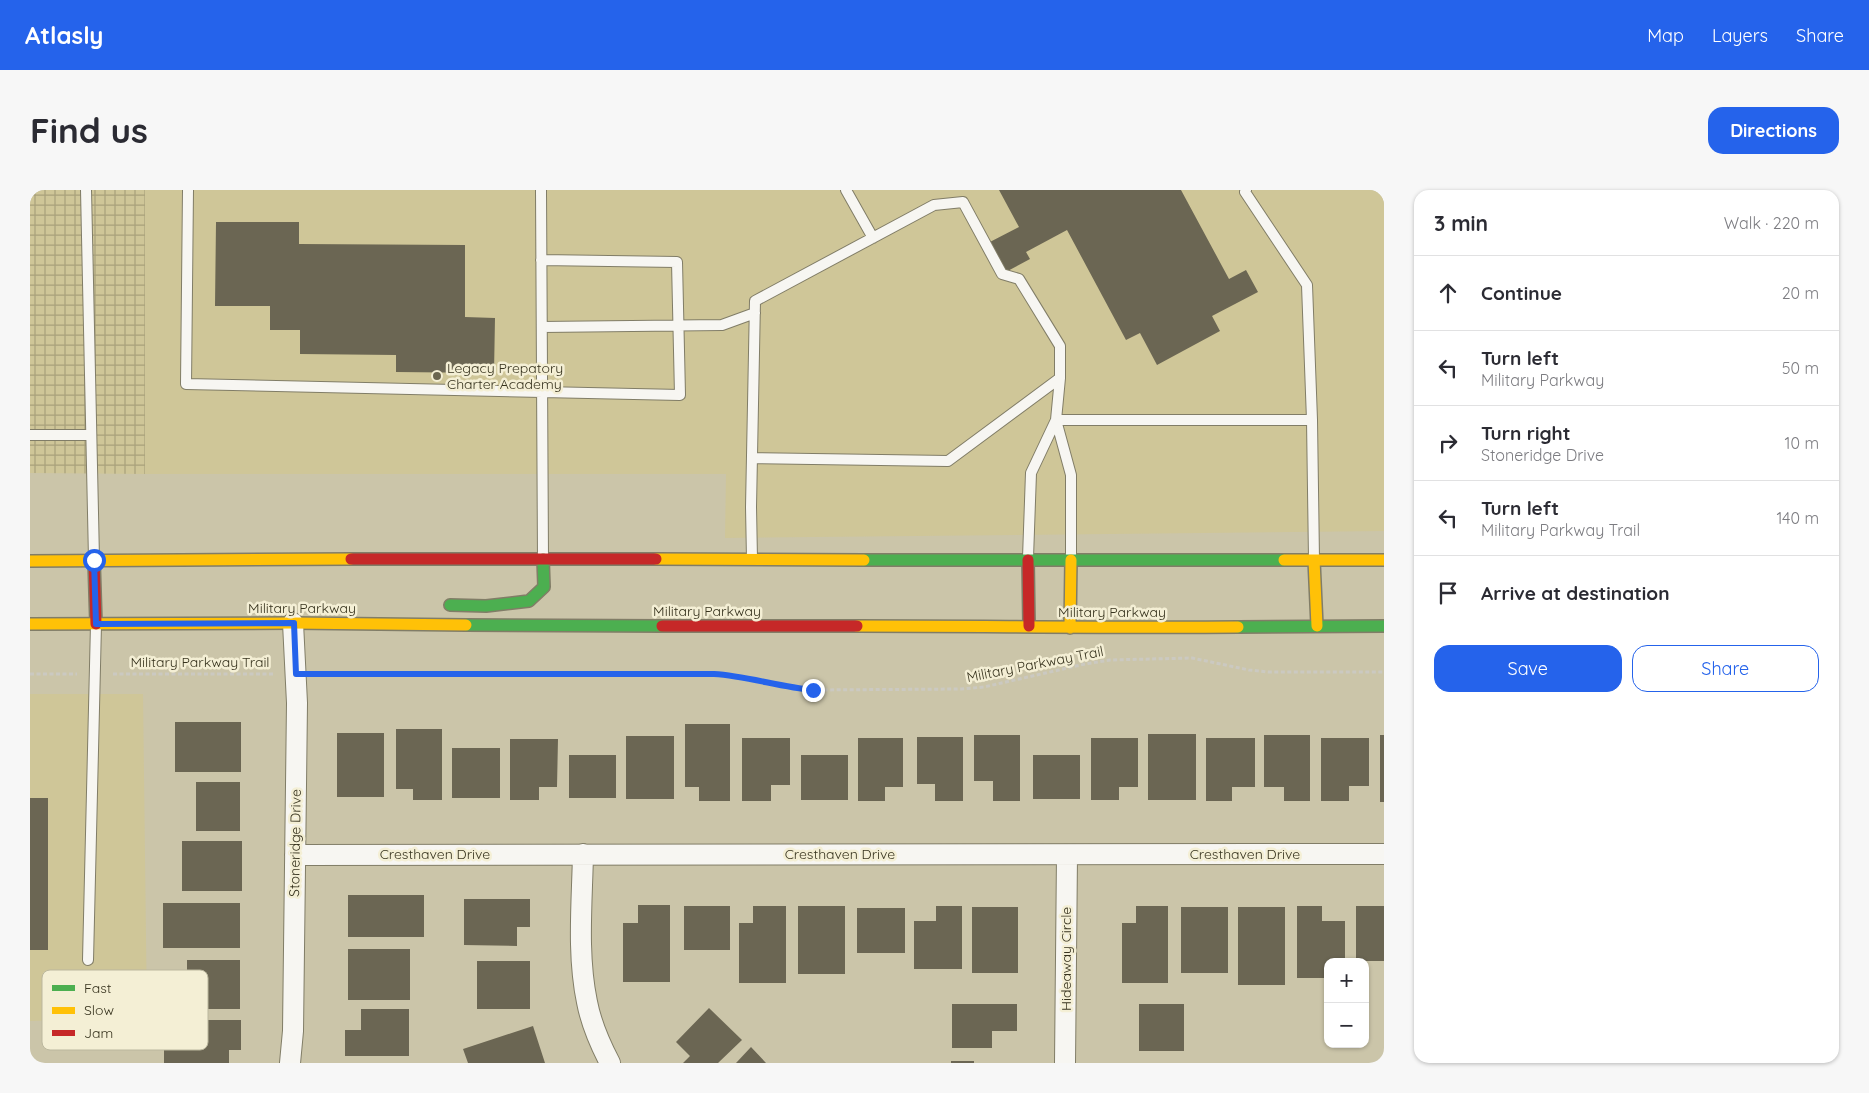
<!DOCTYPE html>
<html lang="en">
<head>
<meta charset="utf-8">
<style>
	:root { --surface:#fff; --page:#f7f7f7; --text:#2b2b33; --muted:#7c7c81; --line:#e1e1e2; --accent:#2563eb }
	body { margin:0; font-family:Quicksand,sans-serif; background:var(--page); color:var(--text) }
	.controls { position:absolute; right:15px; bottom:15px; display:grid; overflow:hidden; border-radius:10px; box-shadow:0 1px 4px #0004 }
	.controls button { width:45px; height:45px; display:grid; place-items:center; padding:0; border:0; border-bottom:1px solid var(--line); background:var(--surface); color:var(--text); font:25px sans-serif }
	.stop { position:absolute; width:15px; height:15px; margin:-11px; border:4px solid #2563eb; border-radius:50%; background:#fff }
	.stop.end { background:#2563eb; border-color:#fff; box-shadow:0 1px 5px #0008 }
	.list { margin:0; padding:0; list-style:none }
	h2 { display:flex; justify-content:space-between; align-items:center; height:65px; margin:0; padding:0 20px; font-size:21px }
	h2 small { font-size:16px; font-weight:400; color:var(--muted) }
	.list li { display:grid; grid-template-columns:32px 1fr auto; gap:15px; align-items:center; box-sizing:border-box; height:75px; padding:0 20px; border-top:1px solid var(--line) }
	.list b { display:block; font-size:19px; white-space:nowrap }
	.list p { margin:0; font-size:16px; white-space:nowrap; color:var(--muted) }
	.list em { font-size:16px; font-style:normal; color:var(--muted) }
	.actions { display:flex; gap:10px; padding:15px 20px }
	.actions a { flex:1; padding:11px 0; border:1px solid var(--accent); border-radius:15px; text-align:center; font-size:18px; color:var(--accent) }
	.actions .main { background:var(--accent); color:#fff }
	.icon { flex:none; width:28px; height:28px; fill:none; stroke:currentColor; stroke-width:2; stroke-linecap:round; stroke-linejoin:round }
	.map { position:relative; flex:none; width:1354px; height:873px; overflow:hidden; border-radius:15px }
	header { display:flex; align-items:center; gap:30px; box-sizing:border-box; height:70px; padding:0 25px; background:var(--accent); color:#fff }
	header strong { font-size:24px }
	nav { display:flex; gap:28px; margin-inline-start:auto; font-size:18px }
	.intro { display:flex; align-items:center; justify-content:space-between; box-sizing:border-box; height:120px; padding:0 30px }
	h1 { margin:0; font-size:35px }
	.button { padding:12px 22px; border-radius:15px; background:var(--accent); color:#fff; font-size:18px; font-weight:700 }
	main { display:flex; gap:30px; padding:0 30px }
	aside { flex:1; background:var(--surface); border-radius:15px; box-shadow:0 1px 4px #0004 }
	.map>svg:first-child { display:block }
</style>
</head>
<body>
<header>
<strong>Atlasly</strong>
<nav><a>Map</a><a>Layers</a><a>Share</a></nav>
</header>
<div class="intro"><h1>Find us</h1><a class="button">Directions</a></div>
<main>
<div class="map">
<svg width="1354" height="873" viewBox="0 0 1354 873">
	<defs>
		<pattern id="industrial-grid" width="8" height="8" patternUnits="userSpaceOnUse" patternTransform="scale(1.25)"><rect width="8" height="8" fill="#cfc698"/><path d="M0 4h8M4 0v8" fill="none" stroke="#a9a17b"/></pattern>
	</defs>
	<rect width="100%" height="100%" fill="#cbc5a9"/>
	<path fill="#cfc698" d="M115 0H1354V341L695 348 696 284H115Z
		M0 504H113L117 828 0 831Z"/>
	<path fill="url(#industrial-grid)" d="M0 0H115V284L0 283Z"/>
	<path fill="#6b6653" d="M969 0H1151L1199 89 1216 80 1228 102 1182 126 1190 141 1127 175 1110 143 1096 150 1037 40 996 62 1000 69 972 84 956 54 989 37Z
		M186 32H269V54L435 55V127L465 128 464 183 366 182V165L270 164V140H240V116H185Z
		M145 532H211V582H145Z
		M655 534H700V611H669V597H655Z
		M366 539H412V610H383V599H366Z
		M307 543H354V607H307Z
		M1118 544H1166V610H1118Z
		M944 545H990V611H963V591H944Z
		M1234 545H1280V611H1254V597H1234Z
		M1350 545H1354V612H1350Z
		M596 546H644V609H596Z
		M887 547H933V611H905V594H887Z
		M712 548H760V595H741V611H712Z
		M828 548H873V597H855V611H828Z
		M1061 548H1108V597H1089V610H1061Z
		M1176 548H1225V597H1202V611H1176Z
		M1291 548H1339V596H1319V611H1291Z
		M480 549H528L527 597H509V610H480Z
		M422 558H470V608H422Z
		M539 565H586V608H539Z
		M771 565H818V610H771Z
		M1003 565H1050V609H1003Z
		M166 592H210V641H166Z
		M0 608H18V760H0Z
		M152 651H212V701H152Z
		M318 705H394V747H318Z
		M434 709H500V737H487V756L434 755Z
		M133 713H210V758H133Z
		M608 715H640V792H593V733H608Z
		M654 716H700V760H654Z
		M723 716H756V793H709V733H723Z
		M768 716H815V784H768Z
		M906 716H932V779H884V731H906Z
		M1106 716H1138V793H1092V733H1106Z
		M1267 716H1292V731H1315V772H1298V788H1267Z
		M1326 716H1354V771H1326Z
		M942 717H988V783H942Z
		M1151 717H1198V783H1151Z
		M1208 717H1255V795H1208Z
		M827 718H875V763H827Z
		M318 759H380V810H318Z
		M157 770H210V819H157Z
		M447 771H500V819H447Z
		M922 814H987V841H962V858H922Z
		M1109 814H1154V861H1109Z
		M679 818 712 850 688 873H653L660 866 646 852Z
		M331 819H379V866H315V840H331Z
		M134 830H211V860H199V873H134Z
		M503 836 515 873H438L433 859Z
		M721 857 736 873H706Z
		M921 871H944V873H921Z"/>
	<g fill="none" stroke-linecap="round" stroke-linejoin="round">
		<defs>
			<path id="lane" d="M56 0 64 369
				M158 0 156 194 650 205 647 72 511 70
				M511 0 513 369
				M816 0 843 48
				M1216 0 1215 2 1277 95 1282 230 1284 369
				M512 137 692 135 725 123
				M1026 230H1282
				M1026 230 1041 285V370
				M0 245H61
				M722 268 918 271 1030 188
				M722 369 721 317 725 111 904 15 933 12 972 84 989 89 1030 156V188L1026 230 1001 283 998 368
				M58 770 66 434"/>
			<path id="street" d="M553 664C552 713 547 764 557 812 561 833 570 854 580 873
				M265 665 1354 664
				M260 873 263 841 267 513 263 433
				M1035 873 1037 665"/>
			<path id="fast" d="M834 370H1254
				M420 415 456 416 499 411 514 397 513 369
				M436 435 632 436
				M1208 437 1354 436"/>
			<path id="slow" d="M626 369 834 370
				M1254 370H1354
				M1284 370 1287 436
				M0 371 321 369
				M0 434 263 433 436 435
				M827 436C954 436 1081 438 1208 437
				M1040 438 1041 370"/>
			<path id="jam" d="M321 369H626
				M64 370 66 434
				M998 370 999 436
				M632 436H827"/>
		</defs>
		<use href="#lane" stroke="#817d67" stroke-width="12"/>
		<use href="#street" stroke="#817d67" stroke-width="22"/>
		<use href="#fast" stroke="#817d67" stroke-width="14"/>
		<use href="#slow" stroke="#817d67" stroke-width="14"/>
		<use href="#jam" stroke="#817d67" stroke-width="14"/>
		<path stroke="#cbc9c1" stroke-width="3" stroke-dasharray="4 2.5" stroke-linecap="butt" d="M0 484H47
			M83 484H244
			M288 484H684C717 486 750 497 783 500L932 499 954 497 1055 474 1080 470 1162 468 1219 480 1238 482H1354"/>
		<use href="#lane" stroke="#f7f6f2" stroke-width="10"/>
		<use href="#street" stroke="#f7f6f2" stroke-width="20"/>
		<use href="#fast" stroke="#4caf50" stroke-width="11"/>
		<use href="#slow" stroke="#ffc107" stroke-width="11"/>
		<use href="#jam" stroke="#c62828" stroke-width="11"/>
	</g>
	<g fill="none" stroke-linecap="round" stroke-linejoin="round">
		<path stroke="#2563eb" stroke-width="6" d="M64 370 66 434 264 433 266 484H684C717 486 750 497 783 500"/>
	</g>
	<circle fill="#6b664f" stroke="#f4efd5" stroke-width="2" cx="407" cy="186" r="5"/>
	<g text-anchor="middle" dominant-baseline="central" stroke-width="5" stroke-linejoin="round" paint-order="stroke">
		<g font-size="14" fill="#37331e" stroke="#f4efd5" text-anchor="start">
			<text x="417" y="178">Legacy Prepatory<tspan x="417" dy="16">Charter Academy</tspan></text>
		</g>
		<g font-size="14" fill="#37331e" stroke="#f4efd5">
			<text x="272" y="418">Military Parkway</text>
			<text x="677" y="421">Military Parkway</text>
			<text x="1082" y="422">Military Parkway</text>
			<text x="170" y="472">Military Parkway Trail</text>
			<text transform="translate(1005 474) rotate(-11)">Military Parkway Trail</text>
			<text transform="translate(265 653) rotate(-89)">Stoneridge Drive</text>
			<text x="405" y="664">Cresthaven Drive</text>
			<text x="810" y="664">Cresthaven Drive</text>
			<text x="1215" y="664">Cresthaven Drive</text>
			<text transform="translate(1036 769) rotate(-90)">Hideaway Circle</text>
		</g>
	</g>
	<rect x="12" y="780" width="166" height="80" rx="8" fill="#f4efd5" stroke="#bbb79e" stroke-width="1"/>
	<rect x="22" y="795" width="23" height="6" fill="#4caf50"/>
	<rect x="22" y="817" width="23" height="7" fill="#ffc107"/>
	<rect x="22" y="840" width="23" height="6" fill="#c62828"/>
	<g font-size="14" fill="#37331e">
		<text x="54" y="803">Fast</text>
		<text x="54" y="825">Slow</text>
		<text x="54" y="848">Jam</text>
	</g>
</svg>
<div class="controls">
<button>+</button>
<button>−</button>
</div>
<div class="stop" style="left:64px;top:370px"></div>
<div class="stop end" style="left:783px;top:500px"></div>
</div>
<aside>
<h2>3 min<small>Walk · 220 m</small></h2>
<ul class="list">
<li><svg class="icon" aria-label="ahead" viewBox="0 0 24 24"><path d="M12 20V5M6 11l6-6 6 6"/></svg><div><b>Continue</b></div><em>20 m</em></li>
<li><svg class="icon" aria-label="left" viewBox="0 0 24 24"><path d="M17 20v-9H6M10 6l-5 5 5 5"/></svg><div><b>Turn left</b><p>Military Parkway</p></div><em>50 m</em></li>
<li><svg class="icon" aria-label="right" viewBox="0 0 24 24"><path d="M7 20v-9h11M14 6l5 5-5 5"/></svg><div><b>Turn right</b><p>Stoneridge Drive</p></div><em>10 m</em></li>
<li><svg class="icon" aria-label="left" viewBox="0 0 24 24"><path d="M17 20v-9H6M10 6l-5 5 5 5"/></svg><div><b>Turn left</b><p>Military Parkway Trail</p></div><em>140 m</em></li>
<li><svg class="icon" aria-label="arrive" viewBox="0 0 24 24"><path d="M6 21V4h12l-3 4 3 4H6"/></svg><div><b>Arrive at destination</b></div></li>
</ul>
<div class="actions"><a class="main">Save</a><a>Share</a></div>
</aside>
</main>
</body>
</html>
